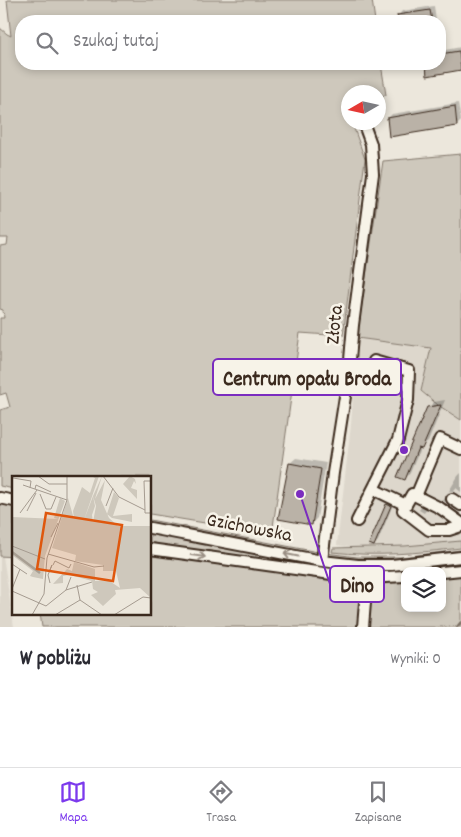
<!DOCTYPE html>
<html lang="pl">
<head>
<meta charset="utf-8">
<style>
	:root { --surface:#fff; --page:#f7f7f7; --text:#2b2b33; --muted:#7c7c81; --line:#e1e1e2; --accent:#7c3aed }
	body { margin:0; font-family:Dekko,sans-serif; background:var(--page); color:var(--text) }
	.controls { position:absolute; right:15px; bottom:15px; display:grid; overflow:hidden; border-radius:10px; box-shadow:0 2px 8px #0003 }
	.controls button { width:45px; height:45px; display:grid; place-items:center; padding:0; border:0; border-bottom:1px solid var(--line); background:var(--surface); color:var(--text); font:25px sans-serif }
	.compass { position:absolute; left:341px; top:85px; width:45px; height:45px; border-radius:50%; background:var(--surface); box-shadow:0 2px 8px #0003; rotate:261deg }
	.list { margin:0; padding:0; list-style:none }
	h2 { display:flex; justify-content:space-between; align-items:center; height:65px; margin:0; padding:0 20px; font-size:21px }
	h2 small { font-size:16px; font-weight:400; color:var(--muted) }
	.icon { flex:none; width:28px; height:28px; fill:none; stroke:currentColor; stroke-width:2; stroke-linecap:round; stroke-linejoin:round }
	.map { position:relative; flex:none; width:461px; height:627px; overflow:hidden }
	.search { position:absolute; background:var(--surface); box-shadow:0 2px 8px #0003; left:15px; right:15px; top:15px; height:55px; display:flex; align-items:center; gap:12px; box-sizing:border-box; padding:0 18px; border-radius:20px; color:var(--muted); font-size:19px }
	.sheet { height:140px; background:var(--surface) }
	nav { display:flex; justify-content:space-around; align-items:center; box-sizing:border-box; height:70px; border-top:1px solid var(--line); background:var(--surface); font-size:14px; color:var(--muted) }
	nav a { display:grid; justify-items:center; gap:2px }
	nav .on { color:var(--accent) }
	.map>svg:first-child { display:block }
</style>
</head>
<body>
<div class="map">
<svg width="461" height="627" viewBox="0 0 461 627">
	<rect width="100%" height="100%" fill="#ece7dc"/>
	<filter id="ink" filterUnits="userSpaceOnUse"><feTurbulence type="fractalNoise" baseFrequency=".02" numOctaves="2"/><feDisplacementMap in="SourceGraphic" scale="10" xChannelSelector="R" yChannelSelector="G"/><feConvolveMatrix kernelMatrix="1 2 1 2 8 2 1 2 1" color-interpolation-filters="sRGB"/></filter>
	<g filter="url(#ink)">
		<path fill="#ddd7cc" d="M357 338 431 348 421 391 438 405 461 420V541L404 547 368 546 359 549 337 545 351 425Z
			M0 556H3L14 627H0Z"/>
		<path fill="#cec8bc" stroke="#84796d" d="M7 0H372L375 21H21V64H381L386 95 379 96 378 92H348V100H345L348 112V122L352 123 365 159 343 336 300 333 272 534 150 514V477H14V489L0 486V410L10 407 6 393 0 395V318H4L3 310 0 309V246L7 245 8 238H0V28L7 34 11 36Z
			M461 154V420L438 405 421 391 431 348 357 338 383 161Z
			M0 504 14 506V557L0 556Z
			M150 520 318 552 357 557H401L461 550V555L387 561 334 559 150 524Z
			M150 532 400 569 461 563V566L421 571H405V572L374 573H358L291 564 150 544Z
			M461 541V548C417 553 377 557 332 552L333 548 405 546Z
			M150 554 405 580V608H442V577L461 575V627H42L40 613H150Z"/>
		<path fill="#0003" d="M434 6 436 21H399L398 16 402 11Z
			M461 47V69L428 74 427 64H440V51Z
			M458 103 461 121 457 125 388 118 392 114Z
			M445 400 428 442 421 447 410 473 405 479 428 408 434 402Z
			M296 458 326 463 317 518 311 524 290 463Z
			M461 473V492L456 488 453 491H449L447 496 448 500 446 502 443 501 458 476Z
			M391 500 394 502 378 541 374 545 387 505Z
			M422 506 428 508 424 513 419 510Z"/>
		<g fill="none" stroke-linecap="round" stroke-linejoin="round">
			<path stroke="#7c7064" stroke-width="2.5" d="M457 627 461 622"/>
		</g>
		<path fill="#bab2a7" stroke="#3b2a1e" d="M430 10 432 21H398L397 15Z
			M459 51 461 70 427 76 426 64H440V54Z
			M455 106 457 126 389 137 387 118Z
			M441 405 422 449 418 448 405 480 397 477 427 407Z
			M289 463 321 469 312 525 278 519Z
			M386 504 391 506 374 546 369 544Z"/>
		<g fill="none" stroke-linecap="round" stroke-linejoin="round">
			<defs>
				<path id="minor" d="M374 361 409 371 408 400 398 440 373 489 406 505
					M416 496 440 439 461 449
					M0 498 14 501
					M452 499 461 505
					M357 521 373 489
					M461 523 440 508 412 494 403 510 429 530H449L461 526
					M150 528 322 561 358 565H392L461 557
					M150 549 353 577 367 578 405 576
					M322 561 333 473 349 371 353 325 373 174 371 144 363 122
					M442 572 461 570
					M363 627 367 578"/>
			</defs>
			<use href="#minor" stroke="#3b2a1e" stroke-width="14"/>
			<use href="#minor" stroke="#f7f3e8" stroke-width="10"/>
		</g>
		<defs><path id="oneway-shaft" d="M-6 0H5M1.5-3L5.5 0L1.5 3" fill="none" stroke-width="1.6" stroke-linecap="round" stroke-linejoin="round" transform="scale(1.25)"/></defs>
		<g stroke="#998e83">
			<use href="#oneway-shaft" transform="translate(291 555) rotate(-169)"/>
			<use href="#oneway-shaft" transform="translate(198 556) rotate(8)"/>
		</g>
	</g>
	<g text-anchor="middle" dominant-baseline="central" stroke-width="5" stroke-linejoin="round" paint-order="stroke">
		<g font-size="20" fill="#3b2a1e" stroke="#f7f3e8">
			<text transform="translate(336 325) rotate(-84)">Złota</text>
			<text transform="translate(249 529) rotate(11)">Gzichowska</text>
		</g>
	</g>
	<g transform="translate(12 476)">
		<rect width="139" height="139" fill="#ece7dc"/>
		<path d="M79 0H87L72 44 81 20 83 30 80 39 81 46 84 30 81 20 90 0 83 23 93 4 89 24 97 42 106 50H139V122L128 112 103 114 104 118 91 130 79 119 86 116 81 113 80 105 58 99 51 100V107L41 108 55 93 60 95 62 86 83 93V105L96 104 108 112 104 95H91V89L63 85 64 79 40 72 56 22 62 43 61 35 70 11 78 17 83 2ZM118 0 123 3 124 8 122 5 119 12 125 14V23L111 8ZM102 16 107 22 101 40 120 38V46L100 42 95 38ZM48 22 53 25 33 80 31 103 21 101 18 100 21 95 0 79V41L46 43 42 42Z" fill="#cec8bc"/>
		<path fill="none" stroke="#a89f93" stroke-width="2.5" d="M0 76 28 97"/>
		<path fill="none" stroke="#a59b90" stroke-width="1" d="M26 0 37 8H55M91 0 107 21 133 34V37H139M1 2 19 5 18 12M11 9 55 24M23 13 24 9 39 16M28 18 34 33H39L44 21M94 30 101 12M133 34 132 5H139M15 35 24 17M8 37 25 14M39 61 46 47M0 70 33 83M36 78 82 91 92 90M0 88 15 98M41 89 43 85 57 92 59 88M37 96 40 89 36 99 38 107M65 109 68 124M0 113 8 93M54 114 80 106M0 115 34 130 54 114 59 101M20 139 32 118 35 82 55 24V0M43 139 68 124 90 139M102 139 131 121 139 122"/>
		<path fill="#df570d" fill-opacity="0.15" stroke="#df570d" stroke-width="2.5" d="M34 37 110 49 101 105 25 93Z"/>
		<rect width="139" height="139" fill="none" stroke="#3b2a1e" stroke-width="2.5"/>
	</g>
	<path fill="none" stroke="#7b2cbf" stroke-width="2" d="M404 450L401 377M300 494L330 584"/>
	<g fill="#7b2cbf" stroke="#f7f3e8" stroke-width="2">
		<circle cx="404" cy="450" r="5"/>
		<circle cx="300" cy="494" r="5"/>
	</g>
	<g fill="#f7f3e8" stroke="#7b2cbf" stroke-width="2">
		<rect x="213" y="359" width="188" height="36" rx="5"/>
		<rect x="330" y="566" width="54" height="36" rx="5"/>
	</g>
	<g font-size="21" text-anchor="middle" font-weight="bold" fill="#3b2a1e">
		<text x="307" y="385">Centrum opału Broda</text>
		<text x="357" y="592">Dino</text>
	</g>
</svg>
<div class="controls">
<button><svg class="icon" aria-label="layers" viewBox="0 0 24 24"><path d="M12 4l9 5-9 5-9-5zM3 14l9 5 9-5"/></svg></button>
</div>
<svg class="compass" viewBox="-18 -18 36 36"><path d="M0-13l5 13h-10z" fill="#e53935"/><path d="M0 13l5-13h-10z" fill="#7c7c81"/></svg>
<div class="search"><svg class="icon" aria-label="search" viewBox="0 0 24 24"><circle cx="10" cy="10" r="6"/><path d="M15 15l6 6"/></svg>Szukaj tutaj</div>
</div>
<section class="sheet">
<h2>W pobliżu<small>Wyniki: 0</small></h2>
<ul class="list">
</ul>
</section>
<nav>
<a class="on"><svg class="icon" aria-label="map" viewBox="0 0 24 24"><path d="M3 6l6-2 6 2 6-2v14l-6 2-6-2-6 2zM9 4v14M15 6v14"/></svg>Mapa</a>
<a><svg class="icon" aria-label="directions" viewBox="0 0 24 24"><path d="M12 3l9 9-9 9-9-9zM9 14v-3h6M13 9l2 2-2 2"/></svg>Trasa</a>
<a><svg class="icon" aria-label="saved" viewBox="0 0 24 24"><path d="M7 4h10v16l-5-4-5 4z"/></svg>Zapisane</a>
</nav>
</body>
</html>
